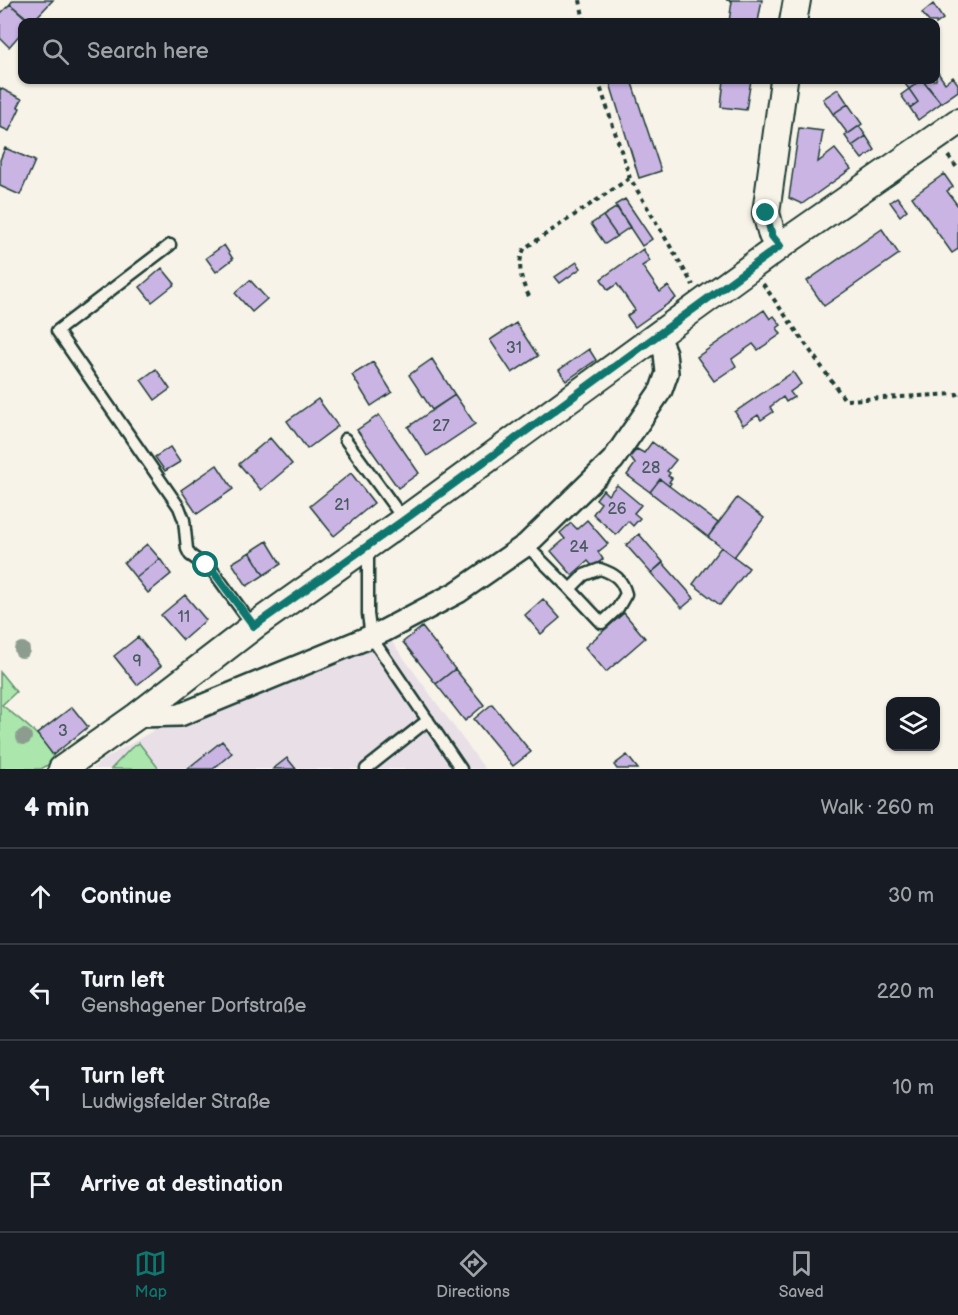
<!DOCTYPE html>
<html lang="en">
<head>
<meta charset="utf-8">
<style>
	:root { --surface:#171b24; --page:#242831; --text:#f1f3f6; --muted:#9ea1a6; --line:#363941; --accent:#0f766e }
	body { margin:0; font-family:"Balsamiq Sans",sans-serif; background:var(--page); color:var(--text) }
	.controls { position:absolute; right:18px; bottom:18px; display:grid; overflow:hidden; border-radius:12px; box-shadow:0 2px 4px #0004 }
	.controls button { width:54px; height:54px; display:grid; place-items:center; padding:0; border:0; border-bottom:2px solid var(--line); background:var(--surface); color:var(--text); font:30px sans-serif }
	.stop { position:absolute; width:18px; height:18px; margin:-14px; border:4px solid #0f766e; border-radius:50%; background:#fff }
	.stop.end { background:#0f766e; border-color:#fff; box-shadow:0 2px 6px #0008 }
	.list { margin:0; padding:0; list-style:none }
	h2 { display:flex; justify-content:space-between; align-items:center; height:78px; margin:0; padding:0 24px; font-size:26px }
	h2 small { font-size:20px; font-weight:400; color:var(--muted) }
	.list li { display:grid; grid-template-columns:39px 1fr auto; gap:18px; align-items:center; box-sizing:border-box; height:96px; padding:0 24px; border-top:2px solid var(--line) }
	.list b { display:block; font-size:22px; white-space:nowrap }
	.list p { margin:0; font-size:20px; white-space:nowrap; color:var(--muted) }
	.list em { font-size:20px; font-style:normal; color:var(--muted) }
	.icon { flex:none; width:33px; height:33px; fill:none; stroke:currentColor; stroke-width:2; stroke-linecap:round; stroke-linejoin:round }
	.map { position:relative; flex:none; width:958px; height:769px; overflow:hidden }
	.search { position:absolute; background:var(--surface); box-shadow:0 2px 4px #0004; left:18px; right:18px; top:18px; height:66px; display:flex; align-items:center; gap:15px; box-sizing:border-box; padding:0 21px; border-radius:12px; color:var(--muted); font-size:22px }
	.sheet { height:462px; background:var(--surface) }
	nav { display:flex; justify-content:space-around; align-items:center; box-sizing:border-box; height:84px; border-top:2px solid var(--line); background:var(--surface); font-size:16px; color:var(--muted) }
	nav a { display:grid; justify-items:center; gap:3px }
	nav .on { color:var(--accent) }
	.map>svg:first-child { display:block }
</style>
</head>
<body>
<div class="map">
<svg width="958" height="769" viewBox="0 0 958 769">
	<rect width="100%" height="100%" fill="#f7f3e8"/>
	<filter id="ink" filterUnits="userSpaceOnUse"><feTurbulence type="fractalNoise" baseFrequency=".0167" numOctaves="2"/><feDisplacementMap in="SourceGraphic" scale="12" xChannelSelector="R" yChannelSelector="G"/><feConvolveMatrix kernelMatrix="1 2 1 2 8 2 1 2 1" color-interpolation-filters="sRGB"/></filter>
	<g filter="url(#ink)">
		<path fill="#e9e0e7" d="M384 631 485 769H93L101 761 180 715Z"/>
		<path fill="#abe7ac" stroke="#659270" stroke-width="1.5" d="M0 672 16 692 2 705C20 720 48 739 55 761L41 769H0Z
			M139 743 159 769H111L131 748Z"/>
		<path fill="#c9b4e4" stroke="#1f3d34" stroke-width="1.5" d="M13 0H53L32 22 10 4Z
			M726 0H762L758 22H729L732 1Z
			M10 4 30 22H22V32L9 47 0 38V14Z
			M933 4 943 19 936 24V22H929L922 13Z
			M936 70 945 83 953 77 958 84V91L941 103 923 80H936Z
			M609 80H631L661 171 639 178Z
			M724 80H751L746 110 721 107Z
			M902 80H922L909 89Z
			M922 80 941 103 918 120 910 108 918 102 909 89Z
			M0 88 22 99 18 107 20 108 9 131 0 127Z
			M838 89 848 104 833 114 823 99Z
			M909 89 918 102 910 108 901 95Z
			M848 104 862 124 848 134 833 114Z
			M859 126 866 136 852 146 845 136Z
			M799 128 823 131 818 162 835 149 851 169 802 204 789 198Z
			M866 136 875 150 862 159 852 146Z
			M5 148 35 161 20 195 0 186V160Z
			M944 174 953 187 947 191 958 206V249L952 253 912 197Z
			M897 197 907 210 900 216 890 202Z
			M625 199 652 239 642 246 615 205Z
			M617 207 630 227 617 236 603 216Z
			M603 216 617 236 605 244 591 224Z
			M882 229 899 254 824 306 807 281Z
			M224 245 233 259 216 272 206 258Z
			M643 249 650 261 642 266 660 292 668 286 676 298 635 327 627 316 635 310 617 284 608 290 601 279Z
			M577 262 581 268 560 283 555 277Z
			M162 268 175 284 152 302 140 287Z
			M250 280 267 299 252 312 235 293Z
			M764 310 770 319 774 316 781 325 777 328 781 334 758 350 753 344 732 359 736 366 714 381 697 357Z
			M516 323 538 356 512 373 490 340Z
			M589 349 596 360 566 381 559 370Z
			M432 359 455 395 432 410 409 375Z
			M373 362 392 392 371 406 352 375Z
			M156 369 170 389 155 400 141 380Z
			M793 372 801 384 790 392 794 397 786 402 783 397 770 407 773 412 761 420 758 415 743 425 735 412Z
			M455 395 475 424 427 456 408 427Z
			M318 399 338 426 307 449 287 421Z
			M379 415 419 473 398 488 357 430Z
			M270 438 292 464 261 490 239 464Z
			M652 442 676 460 667 471 670 473 668 476 672 478 669 482 671 483 669 486 660 479 650 492 627 475 635 464 630 457 637 449 644 453Z
			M170 447 180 462 165 471 155 457Z
			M217 465 233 489 197 514 181 490Z
			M351 473 374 503 334 536 310 506Z
			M660 479 718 523 708 537 650 492Z
			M617 485 641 505 634 513 640 518 633 526 628 521 616 535 593 514 601 503 596 499 603 490 608 495Z
			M737 498 764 518 734 557 708 537Z
			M587 520 608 544 598 552 603 559 593 567 588 561 572 575 551 551 565 539 560 533 571 523 577 529Z
			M639 534 663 562 651 573 626 545Z
			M267 541 281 564 264 575 250 552Z
			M147 544 160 559 136 578 124 563Z
			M721 547 749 568 720 605 693 584Z
			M250 552 264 575 247 586 232 563Z
			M160 559 171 574 148 593 136 578Z
			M663 563 694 598 682 608 651 573Z
			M185 595 206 620 183 640 161 615Z
			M543 599 560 618 541 634 525 615Z
			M624 613 645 638 606 672 585 647Z
			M422 627 455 669 436 684 403 642Z
			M138 637 161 666 137 685 114 656Z
			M455 669 484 705 465 721 436 684Z
			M492 704 531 752 513 766 474 719Z
			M72 707 88 727 53 755 37 734Z
			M222 741 232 753 213 769H187Z
			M627 755 638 769H617L614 765Z
			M287 758 296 769H273Z"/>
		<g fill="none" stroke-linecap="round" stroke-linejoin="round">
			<defs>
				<path id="service" d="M170 245 57 331 179 507 184 520 187 549 190 555 213 571 253 626
					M345 439 404 520
					M526 545 570 589 602 623 618 608 626 594C622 579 615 574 600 569L584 575 570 589
					M368 548V614L371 637 461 769
					M366 769 428 720"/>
				<path id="minor" d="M137 716 180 715 384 631 458 592 526 545 613 460 661 390 667 373 665 353 657 334"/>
				<path id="tertiary" d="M793 22 797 0
					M780 246 772 235 766 213 784 80
					M62 769 137 716 254 626 404 520 780 246 958 122"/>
			</defs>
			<use href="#service" stroke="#1f3d34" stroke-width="15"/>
			<use href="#minor" stroke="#1f3d34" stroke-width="26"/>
			<use href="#tertiary" stroke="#1f3d34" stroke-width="30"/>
			<path stroke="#1f3d34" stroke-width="4" stroke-dasharray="4.5 4.5" stroke-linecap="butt" d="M580 0 584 22
				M598 80 630 178 693 285
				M948 156 958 169
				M763 284 845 400 957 394 958 397
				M529 296C521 283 516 261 525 248L630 178"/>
			<use href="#service" stroke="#f7f3e8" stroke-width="10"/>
			<use href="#minor" stroke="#f7f3e8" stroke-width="21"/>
			<use href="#tertiary" stroke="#f7f3e8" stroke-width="26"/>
		</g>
		<g fill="#8c9d8f">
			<circle cx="22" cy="650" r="8"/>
			<circle cx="24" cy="737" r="8"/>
		</g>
	</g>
	<g fill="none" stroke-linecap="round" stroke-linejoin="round" filter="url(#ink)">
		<path stroke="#0f766e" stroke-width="8" d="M206 565 213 571 254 626 404 520 780 246 772 236 766 213"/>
	</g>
	<g text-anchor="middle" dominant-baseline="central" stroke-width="6" stroke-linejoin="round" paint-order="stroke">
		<g font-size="16" fill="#4a5b60">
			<text x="514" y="348">31</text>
			<text x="441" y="426">27</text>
			<text x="651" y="468">28</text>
			<text x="342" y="505">21</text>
			<text x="617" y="509">26</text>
			<text x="579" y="547">24</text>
			<text x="184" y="617">11</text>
			<text x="137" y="661">9</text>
			<text x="63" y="731">3</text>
		</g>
	</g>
</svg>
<div class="controls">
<button><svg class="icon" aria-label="layers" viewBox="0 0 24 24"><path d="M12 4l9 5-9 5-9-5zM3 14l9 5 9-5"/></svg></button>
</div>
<div class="stop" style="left:206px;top:565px"></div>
<div class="stop end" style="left:766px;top:213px"></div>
<div class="search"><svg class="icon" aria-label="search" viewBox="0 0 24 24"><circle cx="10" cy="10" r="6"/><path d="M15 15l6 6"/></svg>Search here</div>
</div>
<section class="sheet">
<h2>4 min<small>Walk · 260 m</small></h2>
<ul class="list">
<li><svg class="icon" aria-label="ahead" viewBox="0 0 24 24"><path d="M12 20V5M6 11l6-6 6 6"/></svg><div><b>Continue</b></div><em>30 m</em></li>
<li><svg class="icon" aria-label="left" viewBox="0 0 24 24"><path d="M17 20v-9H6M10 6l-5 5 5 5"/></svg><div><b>Turn left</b><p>Genshagener Dorfstraße</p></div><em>220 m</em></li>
<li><svg class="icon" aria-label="left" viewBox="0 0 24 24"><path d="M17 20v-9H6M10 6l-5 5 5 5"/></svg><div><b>Turn left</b><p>Ludwigsfelder Straße</p></div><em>10 m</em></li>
<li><svg class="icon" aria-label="arrive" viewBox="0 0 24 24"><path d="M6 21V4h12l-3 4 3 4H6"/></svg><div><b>Arrive at destination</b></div></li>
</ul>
</section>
<nav>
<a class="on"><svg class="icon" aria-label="map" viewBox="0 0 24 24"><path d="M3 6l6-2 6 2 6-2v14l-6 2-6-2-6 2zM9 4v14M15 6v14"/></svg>Map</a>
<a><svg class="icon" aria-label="directions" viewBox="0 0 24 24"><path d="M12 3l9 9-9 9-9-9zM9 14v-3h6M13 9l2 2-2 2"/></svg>Directions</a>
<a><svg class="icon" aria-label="saved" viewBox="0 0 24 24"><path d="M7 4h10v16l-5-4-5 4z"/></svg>Saved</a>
</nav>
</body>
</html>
